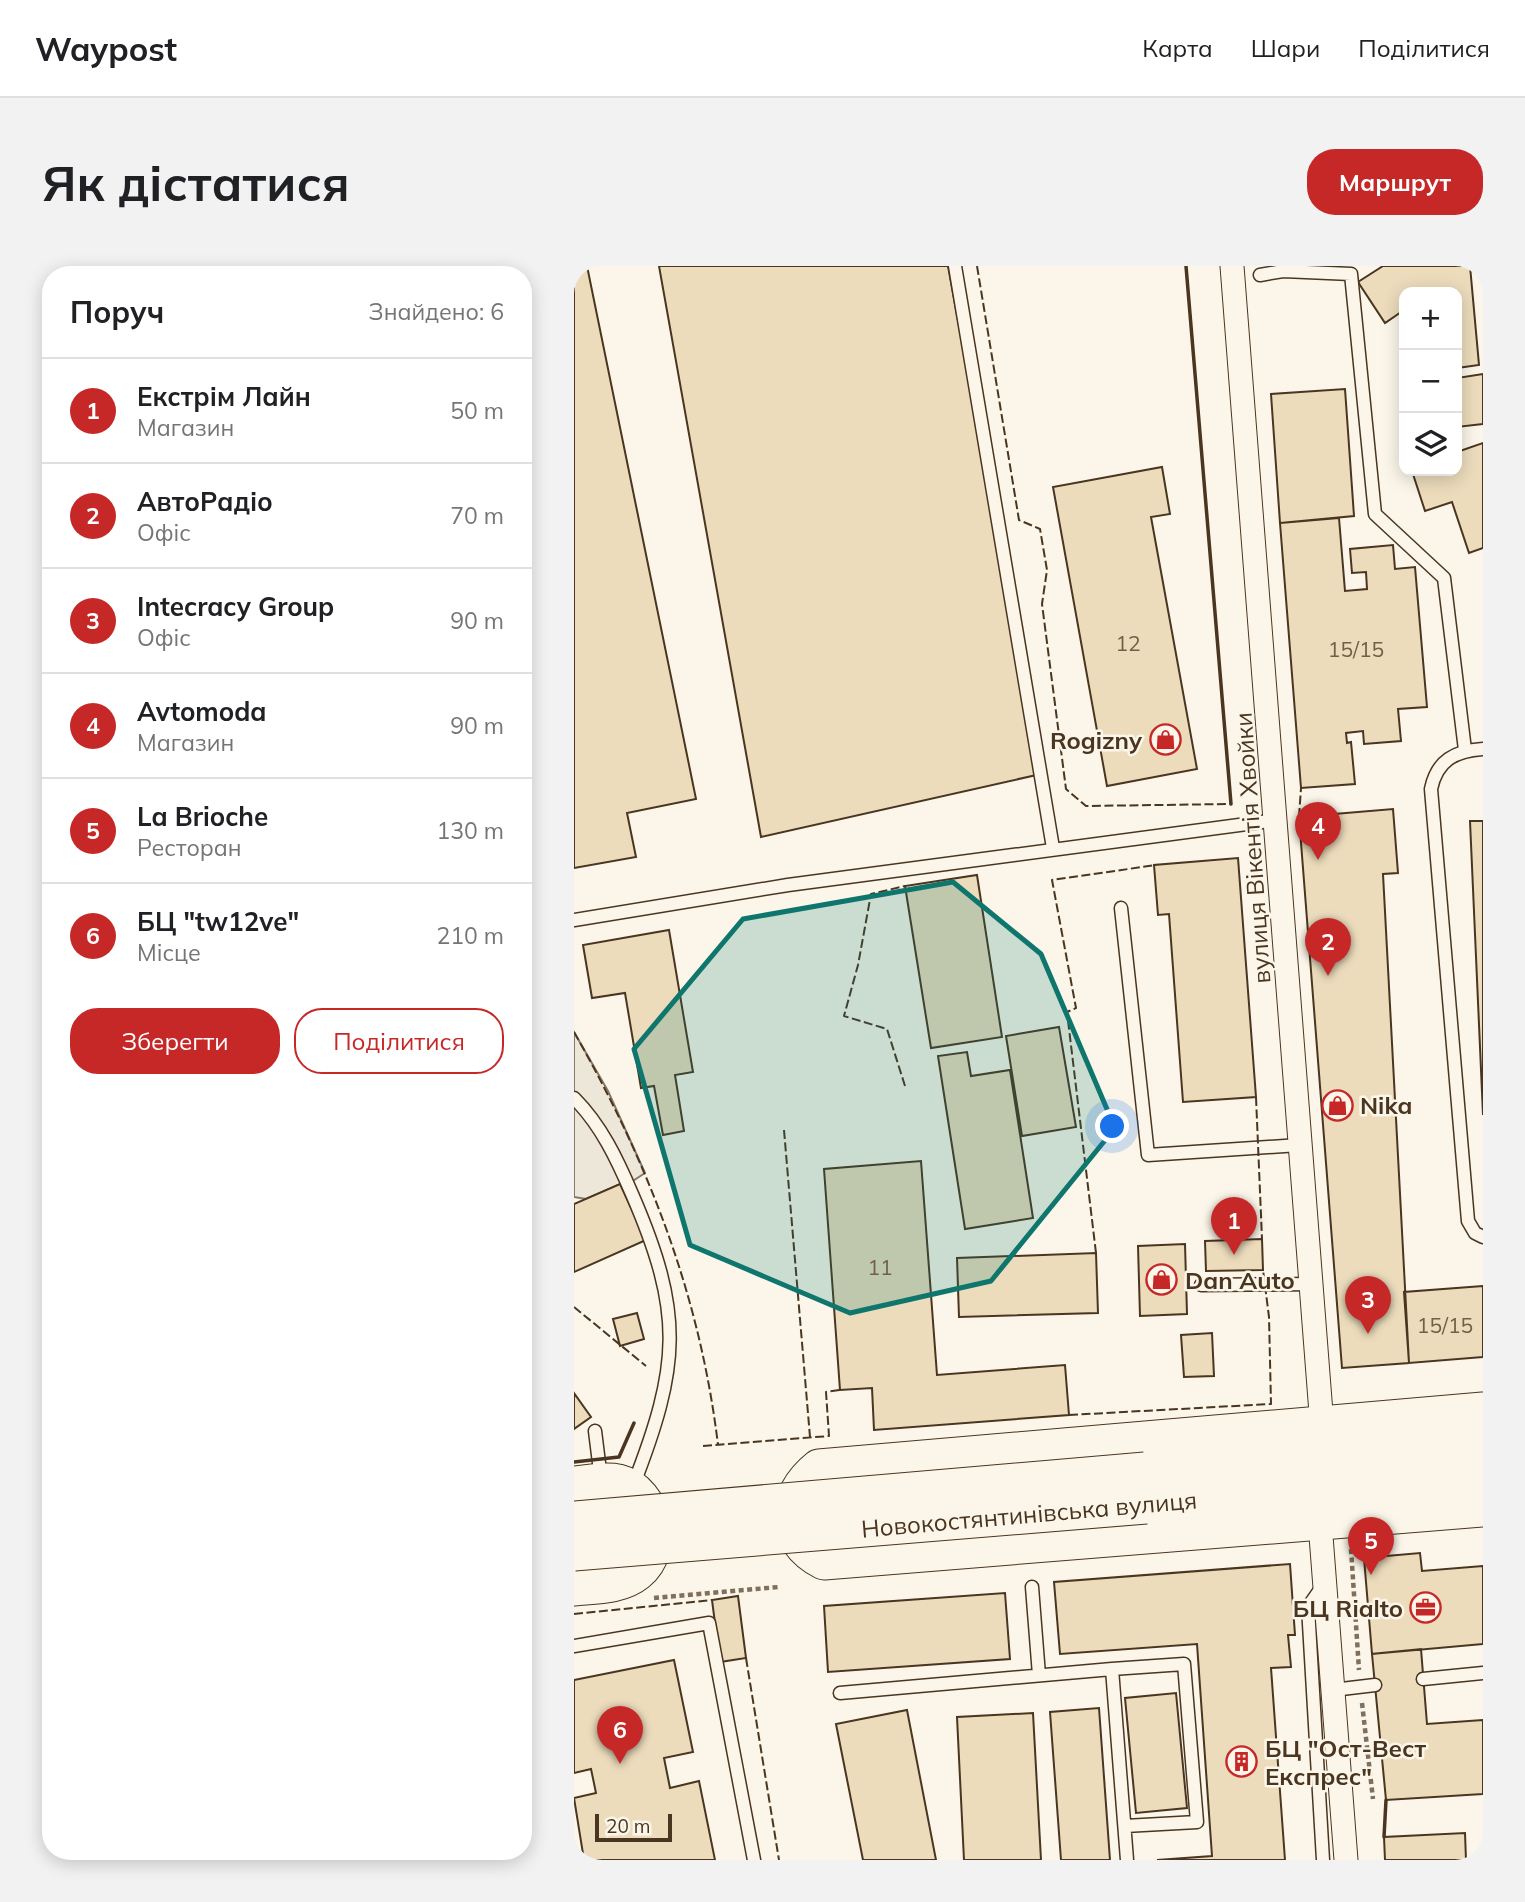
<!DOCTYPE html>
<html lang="uk">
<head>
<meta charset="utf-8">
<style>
	:root { --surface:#fff; --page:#f2f2f2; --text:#202124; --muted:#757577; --line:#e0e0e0; --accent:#c62828 }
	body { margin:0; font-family:Mulish,sans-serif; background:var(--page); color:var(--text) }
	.controls { position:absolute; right:21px; top:21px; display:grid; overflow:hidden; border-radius:14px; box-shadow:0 4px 18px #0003 }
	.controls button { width:63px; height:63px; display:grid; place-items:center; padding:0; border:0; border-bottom:2px solid var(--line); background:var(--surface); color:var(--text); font:35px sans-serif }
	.scale { position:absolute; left:21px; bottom:18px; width:77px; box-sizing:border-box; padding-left:7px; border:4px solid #4a3520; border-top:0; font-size:19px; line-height:24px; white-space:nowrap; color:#4a3520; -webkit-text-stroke:5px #fbf6e9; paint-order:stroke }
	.you { position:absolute; left:539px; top:861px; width:24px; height:24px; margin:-18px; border:5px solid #fff; border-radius:50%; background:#1a73e8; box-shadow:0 0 0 10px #1a73e833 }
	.badge { display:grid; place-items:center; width:46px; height:46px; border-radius:50%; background:var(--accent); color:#fff; font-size:23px; font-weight:700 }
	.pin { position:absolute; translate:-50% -58px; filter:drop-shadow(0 2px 4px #0008) }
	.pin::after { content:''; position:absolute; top:37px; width:24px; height:21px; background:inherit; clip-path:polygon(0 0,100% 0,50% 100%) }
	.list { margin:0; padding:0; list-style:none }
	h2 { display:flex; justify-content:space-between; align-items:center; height:91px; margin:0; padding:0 28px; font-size:30px }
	h2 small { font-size:23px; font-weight:400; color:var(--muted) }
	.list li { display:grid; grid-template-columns:46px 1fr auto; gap:21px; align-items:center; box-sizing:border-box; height:105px; padding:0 28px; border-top:2px solid var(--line) }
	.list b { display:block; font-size:26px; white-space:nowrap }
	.list p { margin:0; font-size:23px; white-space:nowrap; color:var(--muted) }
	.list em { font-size:23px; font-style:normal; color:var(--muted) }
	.actions { display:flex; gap:14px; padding:21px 28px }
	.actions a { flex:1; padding:16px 0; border:2px solid var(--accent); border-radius:28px; text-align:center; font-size:24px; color:var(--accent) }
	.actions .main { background:var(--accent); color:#fff }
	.icon { flex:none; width:38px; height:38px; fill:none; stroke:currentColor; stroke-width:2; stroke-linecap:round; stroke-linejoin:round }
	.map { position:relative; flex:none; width:909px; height:1594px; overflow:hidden; border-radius:28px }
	header { display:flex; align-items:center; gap:42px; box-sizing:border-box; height:98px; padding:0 35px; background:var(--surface); border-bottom:2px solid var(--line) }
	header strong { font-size:33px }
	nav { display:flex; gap:38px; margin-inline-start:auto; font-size:24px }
	.intro { display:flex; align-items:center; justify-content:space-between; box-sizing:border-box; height:168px; padding:0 42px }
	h1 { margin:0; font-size:49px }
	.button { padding:18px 32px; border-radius:28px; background:var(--accent); color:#fff; font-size:24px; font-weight:700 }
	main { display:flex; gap:42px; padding:0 42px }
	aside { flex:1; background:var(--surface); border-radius:28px; box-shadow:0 4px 18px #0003 }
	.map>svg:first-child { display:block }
</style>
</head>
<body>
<header>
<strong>Waypost</strong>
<nav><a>Карта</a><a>Шари</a><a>Поділитися</a></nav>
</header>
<div class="intro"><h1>Як дістатися</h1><a class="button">Маршрут</a></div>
<main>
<aside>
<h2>Поруч<small>Знайдено: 6</small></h2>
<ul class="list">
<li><span class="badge">1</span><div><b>Екстрім Лайн</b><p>Магазин</p></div><em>50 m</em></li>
<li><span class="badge">2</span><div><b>АвтоРадіо</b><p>Офіс</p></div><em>70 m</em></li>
<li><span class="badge">3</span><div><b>Intecracy Group</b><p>Офіс</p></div><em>90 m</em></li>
<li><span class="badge">4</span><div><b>Avtomoda</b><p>Магазин</p></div><em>90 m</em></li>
<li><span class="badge">5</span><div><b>La Brioche</b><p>Ресторан</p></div><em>130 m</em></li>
<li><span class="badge">6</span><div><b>БЦ &quot;tw12ve&quot;</b><p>Місце</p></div><em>210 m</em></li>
</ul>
<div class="actions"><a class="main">Зберегти</a><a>Поділитися</a></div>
</aside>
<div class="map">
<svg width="909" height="1594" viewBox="0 0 909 1594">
	<rect width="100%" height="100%" fill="#fbf6e9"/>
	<path fill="#ede7d9" stroke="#887966" stroke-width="2" d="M0 766 34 825 71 907 48 922 46 918 12 933 0 931Z"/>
	<path fill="#ecdcbc" stroke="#4a3520" stroke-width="2" d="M0 0H13L122 533 53 547 62 591 0 602Z
		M85 0H374L467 508 187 571Z
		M809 0H896L905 99 883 102V26H862V23L857 26H830V44L811 57 784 16Z
		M909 108V158L883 161V112Z
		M771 123 780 250 706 257 697 128Z
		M909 177V282L895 287 878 236 851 245 838 205H883V186Z
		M588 201 596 248 577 251 623 503 533 520 479 221Z
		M765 252 771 325 793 323 792 306 778 307 776 283 819 279 821 303 841 301 853 441 824 443 827 475 790 478 789 465 772 467 773 477 777 476 781 518 727 522 706 257Z
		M819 543 824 607 809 608 835 1097 768 1102 725 551Z
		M896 555H909V849Z
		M664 592 682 831 609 836 595 648 584 649 580 599Z
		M403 609 428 771 357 782 331 620Z
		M95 664 119 806 101 809 110 865 89 869 80 820 67 822 51 727 18 732 9 679Z
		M485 761 502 861 448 870 432 770Z
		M393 786 397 810 436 804 459 952 391 963 364 790Z
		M347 895 363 1109 491 1099 495 1149 300 1164 298 1122 266 1124 250 903Z
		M46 918 72 974 0 1006V938Z
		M688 973 689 1004 632 1005 631 975Z
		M611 978 613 1048 566 1050 564 980Z
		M522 987 524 1047 385 1051 383 992Z
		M909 1020V1091L835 1097 830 1026Z
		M63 1047 70 1073 46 1080 39 1053Z
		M638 1067 640 1110 610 1111 607 1069Z
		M0 1127 17 1151 0 1163Z
		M846 1287 848 1305 909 1300V1378L798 1388 790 1292Z
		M716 1298 721 1369H714L717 1401 697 1402 711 1594H583L638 1590 623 1378 486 1388 480 1316Z
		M431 1327 436 1393 254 1406 250 1340Z
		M164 1330 172 1392 146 1396 138 1334Z
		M847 1383 853 1458 909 1454V1528L812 1534 798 1388Z
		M100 1394 119 1486 90 1492 96 1522 125 1515 141 1594H10L0 1532 22 1527 17 1503 0 1507V1414Z
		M602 1427 613 1542 562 1547 551 1432Z
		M525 1442 536 1594H487L476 1446Z
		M333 1444 362 1594H289L262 1458Z
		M459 1447 467 1594H390L383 1451Z
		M891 1567 892 1594H811L810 1571Z"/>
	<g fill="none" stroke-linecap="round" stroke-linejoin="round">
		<defs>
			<path id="service" d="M381 0 479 582
				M686 9 709 5 777 8 801 248 870 312 891 484
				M909 483C881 485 863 494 857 523L894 955 901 967 909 971
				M547 642 574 889 725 879
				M0 654 214 619 703 554
				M0 832C27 859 43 893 58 928 110 1048 106 1099 59 1220
				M627 1019 738 1018
				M21 1165 27 1213
				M458 1321 465 1409
				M748 1321 734 1341 749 1594
				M0 1380 135 1357 180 1594
				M538 1403 610 1398 623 1556 551 1560
				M849 1413 909 1407
				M759 1424 801 1419
				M266 1427 538 1403 553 1594"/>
			<path id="minor" d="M658 0 748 1160
				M746 1257 772 1594"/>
			<path id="primary" d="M909 1145 245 1202C210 1230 207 1273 250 1295L909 1242
				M571 1205 909 1177
				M0 1219C14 1218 30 1214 44 1217 80 1226 92 1283 63 1306 46 1320 20 1319 0 1321
				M572 1239 909 1207"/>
		</defs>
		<use href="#service" stroke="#4a3520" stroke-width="15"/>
		<use href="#minor" stroke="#4a3520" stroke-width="25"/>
		<use href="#primary" stroke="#4a3520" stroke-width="39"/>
		<path stroke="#7f6f5c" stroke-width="4.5" stroke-dasharray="5 3.5" stroke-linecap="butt" d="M777 1283 785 1404
			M80 1332 205 1321
			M788 1437 799 1533"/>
		<use href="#service" stroke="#fbf6e9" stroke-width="12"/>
		<use href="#minor" stroke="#fbf6e9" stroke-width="23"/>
		<use href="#primary" stroke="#fbf6e9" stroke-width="37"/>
		<defs>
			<path id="primary-bridge" d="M0 1254 571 1205
				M0 1286 572 1239"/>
		</defs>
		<use href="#primary-bridge" stroke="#4a3520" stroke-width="39" stroke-linecap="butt"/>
		<use href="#primary-bridge" stroke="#fbf6e9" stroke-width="37"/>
		<path stroke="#4a3520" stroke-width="2" stroke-dasharray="9 3.5" stroke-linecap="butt" d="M403 0 445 254 466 263 473 304 468 338 492 523 512 540 657 538
			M725 551 727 522
			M0 766C74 896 126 1029 144 1179
			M331 820 313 763 270 750 284 699 297 628 331 620
			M682 831 688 973
			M210 864 236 1171
			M522 987 493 746 502 742 478 614 582 599
			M0 1041 72 1100
			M495 1149 697 1138 695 1051 689 1004
			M129 1180 255 1170 252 1126 266 1124
			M0 1348 138 1334
			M172 1392 205 1594"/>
		<path stroke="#4a3520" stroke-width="3.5" d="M612 0 657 538
			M0 1196 45 1191 60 1157
			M810 1571 812 1534"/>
	</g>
	<path fill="#0f766e" fill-opacity="0.2" stroke="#0f766e" stroke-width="5" stroke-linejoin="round" d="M379 616 467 688 541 862 417 1015 276 1047 116 979 60 783 169 653Z"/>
	<defs>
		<symbol id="shop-ring" viewBox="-11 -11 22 22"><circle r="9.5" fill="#fbf6e9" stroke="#c62828" stroke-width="1.5"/><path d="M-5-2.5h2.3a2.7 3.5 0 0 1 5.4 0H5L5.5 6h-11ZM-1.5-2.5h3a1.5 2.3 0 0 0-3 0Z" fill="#c62828"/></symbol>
		<symbol id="office-ring" viewBox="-11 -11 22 22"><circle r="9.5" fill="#fbf6e9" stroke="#c62828" stroke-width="1.5"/><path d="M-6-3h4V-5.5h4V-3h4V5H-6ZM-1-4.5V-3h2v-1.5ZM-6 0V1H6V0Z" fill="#c62828"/></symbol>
		<symbol id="building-ring" viewBox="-11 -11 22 22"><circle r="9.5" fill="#fbf6e9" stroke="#c62828" stroke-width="1.5"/><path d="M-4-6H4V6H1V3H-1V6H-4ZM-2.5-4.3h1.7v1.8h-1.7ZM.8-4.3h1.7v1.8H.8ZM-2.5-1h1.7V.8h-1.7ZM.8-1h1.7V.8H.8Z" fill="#c62828"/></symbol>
	</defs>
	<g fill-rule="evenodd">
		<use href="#shop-ring" x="574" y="456" width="35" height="35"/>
		<use href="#shop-ring" x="746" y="822" width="35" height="35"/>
		<use href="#shop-ring" x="570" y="996" width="35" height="35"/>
		<use href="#office-ring" x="834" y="1324" width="35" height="35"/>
		<use href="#building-ring" x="650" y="1478" width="35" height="35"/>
	</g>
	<g text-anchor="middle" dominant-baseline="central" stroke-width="5" stroke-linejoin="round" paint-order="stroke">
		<g font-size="21" fill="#725f47">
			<text x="554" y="377">12</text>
			<text x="782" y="383">15/15</text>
			<text x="306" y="1001">11</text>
			<text x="871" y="1059">15/15</text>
		</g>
		<g font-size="24" font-weight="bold" fill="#4a3520" stroke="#fbf6e9" text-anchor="start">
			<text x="568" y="474" text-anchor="end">Rogizny</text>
			<text x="786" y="839">Nika</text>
			<text x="611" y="1014">Dan Auto</text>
			<text x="829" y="1342" text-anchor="end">БЦ Rialto</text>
			<text x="691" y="1482">БЦ "Ост-Вест<tspan x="691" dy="28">Експрес"</tspan></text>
		</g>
		<g font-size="24" fill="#4a3520" stroke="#fbf6e9">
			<text transform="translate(678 582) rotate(-94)">вулиця Вікентія Хвойки</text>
			<text transform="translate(455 1248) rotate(-5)">Новокостянтинівська вулиця</text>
		</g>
	</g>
</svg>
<div class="controls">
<button>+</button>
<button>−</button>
<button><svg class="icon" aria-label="layers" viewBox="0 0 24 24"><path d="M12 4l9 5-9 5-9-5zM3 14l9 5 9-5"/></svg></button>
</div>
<div class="scale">20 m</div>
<div class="you"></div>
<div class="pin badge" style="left:660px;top:989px">1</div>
<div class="pin badge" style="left:754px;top:710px">2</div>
<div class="pin badge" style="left:794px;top:1068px">3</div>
<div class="pin badge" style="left:744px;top:594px">4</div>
<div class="pin badge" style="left:797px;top:1309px">5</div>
<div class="pin badge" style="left:46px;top:1498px">6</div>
</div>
</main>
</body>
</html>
